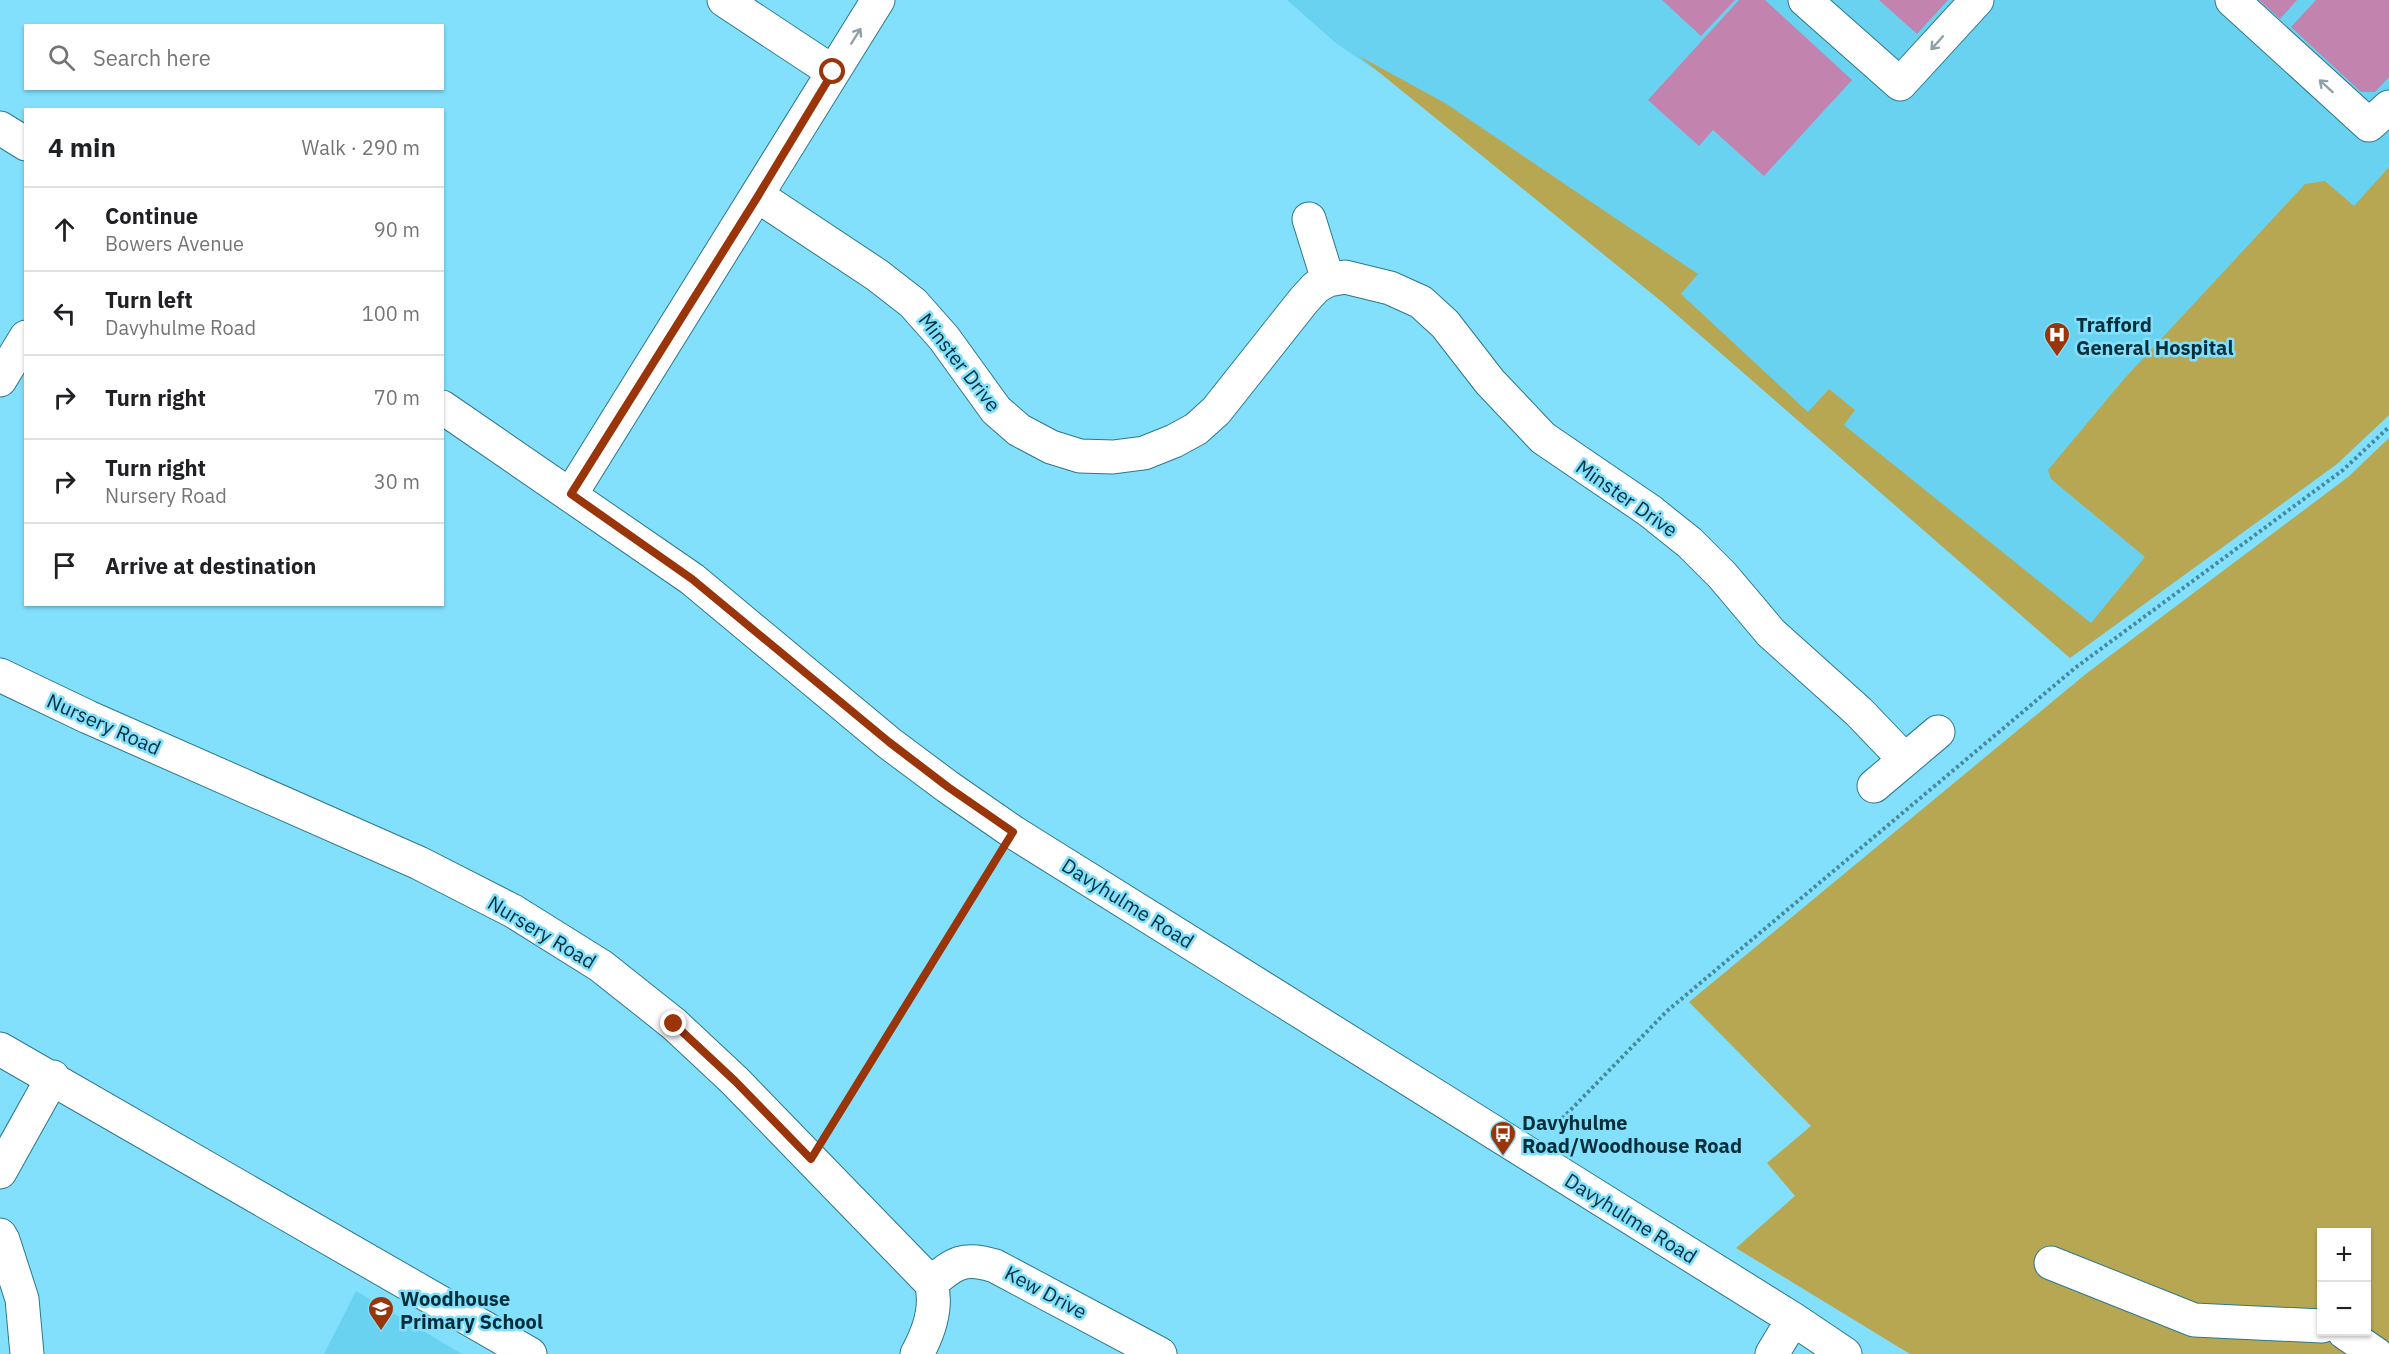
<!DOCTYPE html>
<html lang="en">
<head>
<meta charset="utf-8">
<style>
	:root { --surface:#fff; --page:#f6f6f6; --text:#202124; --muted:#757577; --line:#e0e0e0 }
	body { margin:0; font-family:"IBM Plex Sans",sans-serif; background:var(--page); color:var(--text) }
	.controls { position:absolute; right:18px; bottom:18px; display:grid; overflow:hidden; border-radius:0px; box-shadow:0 2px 4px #0004 }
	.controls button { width:54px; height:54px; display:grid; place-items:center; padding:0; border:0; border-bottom:2px solid var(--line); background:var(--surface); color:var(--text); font:30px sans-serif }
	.stop { position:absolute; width:18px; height:18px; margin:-14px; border:4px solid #9a3409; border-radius:50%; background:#fff }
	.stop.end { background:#9a3409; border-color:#fff; box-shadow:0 2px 6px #0008 }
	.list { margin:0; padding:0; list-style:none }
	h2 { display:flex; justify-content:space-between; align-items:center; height:78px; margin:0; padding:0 24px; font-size:26px }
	h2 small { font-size:20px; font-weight:400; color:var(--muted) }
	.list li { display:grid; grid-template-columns:39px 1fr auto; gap:18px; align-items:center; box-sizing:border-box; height:84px; padding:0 24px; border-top:2px solid var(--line) }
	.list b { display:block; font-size:22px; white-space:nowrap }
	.list p { margin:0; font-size:20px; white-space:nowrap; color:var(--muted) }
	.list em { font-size:20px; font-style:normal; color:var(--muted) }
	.icon { flex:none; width:33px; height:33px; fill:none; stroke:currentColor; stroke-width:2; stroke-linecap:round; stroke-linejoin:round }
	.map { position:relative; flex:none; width:2389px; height:1354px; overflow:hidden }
	.search { position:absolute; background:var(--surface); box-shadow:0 2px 4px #0004; left:24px; top:24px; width:420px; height:66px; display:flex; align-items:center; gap:15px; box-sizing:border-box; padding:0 21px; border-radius:0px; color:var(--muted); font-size:22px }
	.panel { position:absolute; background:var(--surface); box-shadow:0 2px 4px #0004; left:24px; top:108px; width:420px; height:498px; border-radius:0px }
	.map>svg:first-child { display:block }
</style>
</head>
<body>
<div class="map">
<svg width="2389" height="1354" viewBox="0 0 2389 1354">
	<rect width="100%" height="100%" fill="#82e0fc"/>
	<path fill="#69d2f0" d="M1287 0H2389V415L2337 464 2070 658 1661 301 1396 84 1337 44Z
		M356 1291 462 1354H324Z"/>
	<path fill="#b7a752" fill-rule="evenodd" d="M1359 56 1445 103 1698 274 1681 294 1808 412 1829 389 1855 410 1844 425 2091 623 2145 557 2051 479 2048 470 2124 379 2305 184 2325 181 2354 206 2389 167V415L2337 464 2070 658 1661 301Z
		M2389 438V1354H1910L1736 1248 1795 1196 1767 1163 1811 1126 1689 1002 2087 673 2348 477ZM2322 1232H2366V1332H2322Z"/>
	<path fill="#c283ae" d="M1662 0H1735L1701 36Z
		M1739 0H1765L1852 80 1764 176 1713 130 1699 146 1648 100Z
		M1879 0H1948L1917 34Z
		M2259 0H2297L2280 19Z
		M2316 0H2389V77L2375 92H2361L2291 27Z"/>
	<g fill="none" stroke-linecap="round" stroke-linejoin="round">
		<defs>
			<path id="minor" d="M724 0 833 72
				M1805 0 1900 84 1977 0
				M2232 0 2369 125 2389 107
				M0 128 26 144
				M758 196 877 275 913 303 944 338 996 410 1019 430 1051 447 1080 456 1113 457 1144 453 1174 441 1196 429 1216 411 1304 300 1316 287 1328 280 1345 277 1390 288 1421 302 1445 324 1490 382 1543 438 1650 511 1690 543 1722 575 1771 633 1859 712 1905 760
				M1309 219 1328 280
				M0 380 26 337
				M442 407 692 579 889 743 948 787 1013 832 1793 1319 1845 1354
				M571 494 878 0
				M0 675 88 717 419 863 513 911 601 966 674 1024 735 1081 931 1283C938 1307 929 1332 917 1354
				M1874 786 1938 732
				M0 1049 530 1354
				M0 1172 53 1077
				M0 1235 3 1240 22 1299 27 1354
				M2051 1263 2194 1320 2322 1326
				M931 1283C954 1263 964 1256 995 1266L1160 1354
				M2344 1332 2376 1354
				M1772 1354 1793 1319"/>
		</defs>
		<use href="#minor" stroke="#2e778b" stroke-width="35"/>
		<path stroke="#458a9e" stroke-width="4" stroke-dasharray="3 3" stroke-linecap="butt" d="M1554 1127 1667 1011 2075 668 2343 470 2389 427
			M831 1128 995 861"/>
		<use href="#minor" stroke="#fff" stroke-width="33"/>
	</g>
	<defs><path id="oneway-shaft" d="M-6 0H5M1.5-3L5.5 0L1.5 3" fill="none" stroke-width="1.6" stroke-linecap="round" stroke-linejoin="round" transform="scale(1.5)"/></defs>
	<g stroke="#8ea1a6">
		<use href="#oneway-shaft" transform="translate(856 36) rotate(-58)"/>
		<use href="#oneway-shaft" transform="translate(1937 43) rotate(132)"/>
		<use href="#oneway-shaft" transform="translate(2326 86) rotate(-138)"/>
	</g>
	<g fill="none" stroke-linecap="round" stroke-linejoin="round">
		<path stroke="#9a3409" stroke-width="8" d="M674 1024 735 1081 811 1159 1013 832 948 787 889 742 692 579 571 494 758 196 833 72"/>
	</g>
	<defs>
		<symbol id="hospital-pin" viewBox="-11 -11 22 30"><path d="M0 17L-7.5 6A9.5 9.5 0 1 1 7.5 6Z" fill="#9a3409" stroke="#82e0fc"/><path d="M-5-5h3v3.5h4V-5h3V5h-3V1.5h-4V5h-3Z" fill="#fff"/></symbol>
		<symbol id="bus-pin" viewBox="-11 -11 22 30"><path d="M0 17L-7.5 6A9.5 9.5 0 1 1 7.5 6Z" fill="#9a3409" stroke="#82e0fc"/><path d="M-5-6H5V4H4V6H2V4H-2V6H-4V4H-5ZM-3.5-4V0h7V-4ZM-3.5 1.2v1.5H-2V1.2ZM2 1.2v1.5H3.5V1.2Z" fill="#fff"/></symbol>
		<symbol id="school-pin" viewBox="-11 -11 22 30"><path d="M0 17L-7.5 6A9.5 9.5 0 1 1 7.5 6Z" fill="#9a3409" stroke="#82e0fc"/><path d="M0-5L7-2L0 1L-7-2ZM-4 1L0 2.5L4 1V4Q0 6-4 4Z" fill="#fff"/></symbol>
	</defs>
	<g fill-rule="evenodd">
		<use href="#hospital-pin" x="2042" y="320" width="30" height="40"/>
		<use href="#bus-pin" x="1488" y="1119" width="30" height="40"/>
		<use href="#school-pin" x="366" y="1294" width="30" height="40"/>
	</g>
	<g text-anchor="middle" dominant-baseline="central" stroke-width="5" stroke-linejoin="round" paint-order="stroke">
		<g font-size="20" font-weight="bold" fill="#042f3a" stroke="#82e0fc" text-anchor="start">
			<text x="2076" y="324">Trafford<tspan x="2076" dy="23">General Hospital</tspan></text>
			<text x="1522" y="1122">Davyhulme<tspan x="1522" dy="23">Road/Woodhouse Road</tspan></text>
			<text x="400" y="1298">Woodhouse<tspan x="400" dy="23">Primary School</tspan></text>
		</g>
		<g font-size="20" fill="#042f3a" stroke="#82e0fc">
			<text transform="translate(960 362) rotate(52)">Minster Drive</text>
			<text transform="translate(1627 498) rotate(35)">Minster Drive</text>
			<text transform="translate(104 724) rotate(24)">Nursery Road</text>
			<text transform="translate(1128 903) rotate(32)">Davyhulme Road</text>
			<text transform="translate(542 932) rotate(31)">Nursery Road</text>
			<text transform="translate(1631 1218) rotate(32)">Davyhulme Road</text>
			<text transform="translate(1046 1292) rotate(28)">Kew Drive</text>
		</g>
	</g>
</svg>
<div class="controls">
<button>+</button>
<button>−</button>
</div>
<div class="stop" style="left:833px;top:72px"></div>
<div class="stop end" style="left:674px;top:1024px"></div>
<div class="search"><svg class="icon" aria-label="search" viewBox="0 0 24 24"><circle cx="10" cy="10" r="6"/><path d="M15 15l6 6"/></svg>Search here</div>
<section class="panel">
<h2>4 min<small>Walk · 290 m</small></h2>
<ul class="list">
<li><svg class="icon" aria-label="ahead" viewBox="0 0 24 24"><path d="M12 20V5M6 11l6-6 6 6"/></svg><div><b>Continue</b><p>Bowers Avenue</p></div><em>90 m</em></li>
<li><svg class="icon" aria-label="left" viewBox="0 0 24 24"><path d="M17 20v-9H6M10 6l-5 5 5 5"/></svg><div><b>Turn left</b><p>Davyhulme Road</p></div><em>100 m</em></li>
<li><svg class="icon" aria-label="right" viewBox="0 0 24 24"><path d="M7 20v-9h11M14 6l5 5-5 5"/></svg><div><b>Turn right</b></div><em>70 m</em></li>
<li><svg class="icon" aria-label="right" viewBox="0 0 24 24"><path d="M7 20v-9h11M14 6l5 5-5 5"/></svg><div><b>Turn right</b><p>Nursery Road</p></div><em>30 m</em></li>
<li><svg class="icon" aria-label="arrive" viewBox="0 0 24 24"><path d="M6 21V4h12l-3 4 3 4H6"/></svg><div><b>Arrive at destination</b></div></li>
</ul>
</section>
</div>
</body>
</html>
